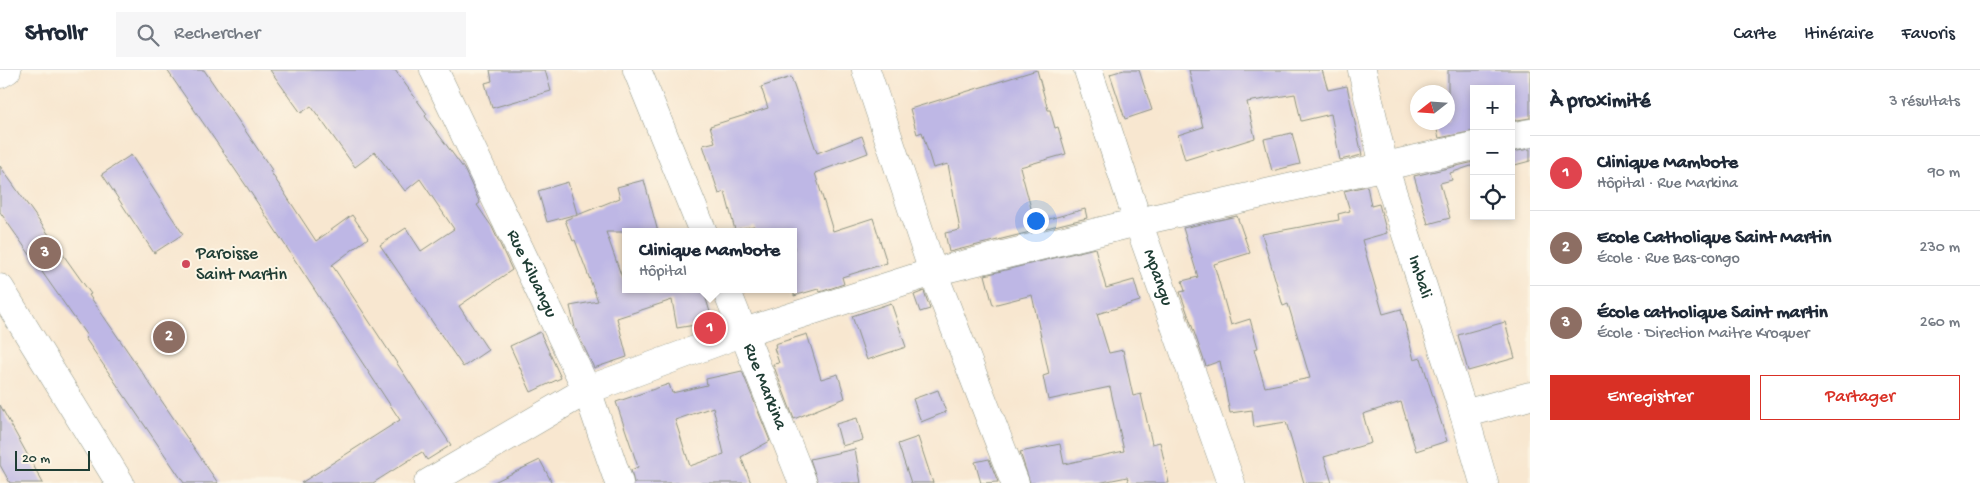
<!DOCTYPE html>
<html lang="fr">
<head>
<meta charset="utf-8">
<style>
	:root { --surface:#fff; --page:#f6f6f7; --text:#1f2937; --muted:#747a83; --line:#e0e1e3; --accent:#d93025 }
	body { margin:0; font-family:"Gochi Hand",sans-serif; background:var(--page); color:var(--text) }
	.controls { position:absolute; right:15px; top:15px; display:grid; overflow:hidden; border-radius:0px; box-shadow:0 2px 8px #0003 }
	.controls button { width:45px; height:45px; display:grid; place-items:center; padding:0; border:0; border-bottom:1px solid var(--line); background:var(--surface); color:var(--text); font:25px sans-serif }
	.compass { position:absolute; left:1410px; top:15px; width:45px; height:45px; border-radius:50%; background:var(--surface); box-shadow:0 2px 8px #0003; rotate:253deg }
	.scale { position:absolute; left:15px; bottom:12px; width:75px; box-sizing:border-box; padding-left:5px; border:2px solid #1f3d34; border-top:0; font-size:14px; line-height:18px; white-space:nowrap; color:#1f3d34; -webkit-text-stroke:4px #fcf5e5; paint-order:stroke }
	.you { position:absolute; left:1035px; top:150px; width:18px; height:18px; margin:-12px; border:4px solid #fff; border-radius:50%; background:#1a73e8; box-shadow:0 0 0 8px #1a73e833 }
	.badge { display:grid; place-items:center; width:32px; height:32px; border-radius:50%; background:var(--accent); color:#fff; font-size:16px; font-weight:700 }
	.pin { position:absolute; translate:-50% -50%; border:2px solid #fff; box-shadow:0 1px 5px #0006 }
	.popup { position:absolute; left:622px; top:158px; width:175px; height:65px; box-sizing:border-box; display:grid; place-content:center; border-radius:0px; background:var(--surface); filter:drop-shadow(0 1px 4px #0005); font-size:16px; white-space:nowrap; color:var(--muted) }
	.popup b { font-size:19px; color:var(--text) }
	.popup::after { content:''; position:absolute; left:50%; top:100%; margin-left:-10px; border:10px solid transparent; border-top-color:var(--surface) }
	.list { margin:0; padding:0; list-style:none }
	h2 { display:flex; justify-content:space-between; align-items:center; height:65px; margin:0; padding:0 20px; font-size:21px }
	h2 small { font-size:16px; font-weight:400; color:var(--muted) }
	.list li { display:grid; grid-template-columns:32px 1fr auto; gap:15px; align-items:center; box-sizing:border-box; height:75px; padding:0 20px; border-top:1px solid var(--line) }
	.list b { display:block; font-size:19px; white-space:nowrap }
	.list p { margin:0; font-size:16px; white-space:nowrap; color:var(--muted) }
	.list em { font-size:16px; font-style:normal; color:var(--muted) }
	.actions { display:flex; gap:10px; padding:15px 20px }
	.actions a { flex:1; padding:11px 0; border:1px solid var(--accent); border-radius:0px; text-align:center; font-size:18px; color:var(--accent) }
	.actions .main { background:var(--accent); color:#fff }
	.icon { flex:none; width:28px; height:28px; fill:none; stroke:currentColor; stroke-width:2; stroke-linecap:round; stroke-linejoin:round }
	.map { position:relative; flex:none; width:1530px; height:413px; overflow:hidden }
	header { display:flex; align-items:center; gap:30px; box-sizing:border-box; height:70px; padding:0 25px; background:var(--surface); border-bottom:1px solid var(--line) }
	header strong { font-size:24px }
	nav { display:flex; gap:28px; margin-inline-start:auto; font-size:18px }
	.search { width:350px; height:45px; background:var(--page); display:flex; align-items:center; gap:12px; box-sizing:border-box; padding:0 18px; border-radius:0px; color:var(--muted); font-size:19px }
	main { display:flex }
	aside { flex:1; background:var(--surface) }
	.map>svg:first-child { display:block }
</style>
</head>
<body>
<header>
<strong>Strollr</strong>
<div class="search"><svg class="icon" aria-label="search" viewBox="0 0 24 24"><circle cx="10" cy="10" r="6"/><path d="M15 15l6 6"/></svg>Rechercher</div>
<nav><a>Carte</a><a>Itinéraire</a><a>Favoris</a></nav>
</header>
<main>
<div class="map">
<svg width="1530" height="413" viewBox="0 0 1530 413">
	<rect width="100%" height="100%" fill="#fcf5e5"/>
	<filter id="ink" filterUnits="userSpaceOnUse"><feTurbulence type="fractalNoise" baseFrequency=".02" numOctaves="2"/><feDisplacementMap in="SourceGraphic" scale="10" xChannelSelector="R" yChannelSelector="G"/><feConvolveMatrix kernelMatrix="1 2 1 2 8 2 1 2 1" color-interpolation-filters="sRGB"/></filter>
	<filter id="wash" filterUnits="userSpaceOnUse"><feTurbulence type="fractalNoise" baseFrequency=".0096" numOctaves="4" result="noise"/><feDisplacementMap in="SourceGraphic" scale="20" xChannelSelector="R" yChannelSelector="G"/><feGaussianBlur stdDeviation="1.12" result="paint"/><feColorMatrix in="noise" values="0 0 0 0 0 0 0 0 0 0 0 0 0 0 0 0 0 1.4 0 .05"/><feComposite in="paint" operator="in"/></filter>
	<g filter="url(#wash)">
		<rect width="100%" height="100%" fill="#f8e7d0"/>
		<g id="blocks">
			<path fill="#beb7e5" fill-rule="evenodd" d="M167 0H204L272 100 270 101 316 171 352 145 368 168 332 195 451 375 427 390 422 382 373 413H301L400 350 247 117Z
				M270 0H395L427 44 425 46 464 99 480 133 477 135 492 157 512 200 459 236 488 280 463 297 380 175 406 158 421 181 454 159 420 109 405 121 375 82 355 97 311 36 301 43Z
				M490 0H545L551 21 492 38 485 13 492 11Z
				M1037 0 1048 40H1050L1055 58 1058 57 1066 84 1020 97 1035 153 1085 139 1087 148 949 182 945 163 960 160 948 94 933 98 922 62 917 64 910 39Z
				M1124 0H1139L1152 40 1125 49 1110 4Z
				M1189 0H1322L1328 20 1347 16 1362 85 1340 90 1331 44 1301 51 1295 24 1247 32 1255 68 1185 90 1178 65 1203 57Z
				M1448 0H1530V48L1511 51V19H1474V61L1439 68 1435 52H1448Z
				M791 7 817 83 862 66 868 83 815 103 833 161 873 148 887 193 842 207 844 214 820 222 818 219 794 226V162H756L754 156 735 160 725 122 719 124 703 75 715 72 710 56 768 38 761 17Z
				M1292 63 1300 94 1272 101 1264 69Z
				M1530 79V91L1511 96V82Z
				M131 85 183 164 154 183 102 104Z
				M1474 92V95L1450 103 1452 110 1440 113 1450 148 1428 154 1414 106Z
				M0 96 91 224 89 225 218 413H184L85 268 87 266 0 142Z
				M644 110 658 162H606L626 219H703L713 252 677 258 672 230 617 248 627 287 594 298 575 258 570 236 598 231 575 170 573 171 565 150 620 128 617 117Z
				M568 112 577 144 547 152 538 121Z
				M1367 116 1371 136 1379 134 1387 163 1362 170 1383 244 1401 239 1414 290 1421 288 1447 371 1416 381 1401 332 1363 344 1371 373 1324 387 1332 413H1304L1286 352 1254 357 1252 340 1230 343 1220 291 1206 296 1180 222 1185 221 1182 211 1198 207 1183 158 1237 146 1250 183 1214 194 1231 255 1250 249 1258 278 1254 279 1265 317 1310 308 1288 234 1283 236 1262 164 1339 150 1338 144 1350 141 1344 121Z
				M1095 178 1106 218 1134 210 1140 231 1097 244 1109 283 1123 280 1133 326 1141 324 1152 374 1160 372 1169 413H1129L1127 407 1098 413H1030L1020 382 1060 374 1064 394 1124 381 1110 317 1048 330 1043 306 1049 304 1032 225 993 235 985 205Z
				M924 221 930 239 920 242 914 225Z
				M891 233 906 277 867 290 852 246Z
				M1505 252 1515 288 1468 301 1458 265Z
				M540 262 561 308 531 322 510 276Z
				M807 264 821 309 838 304 845 328 794 349 773 294 779 293 774 278H776L775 274Z
				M742 301 770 371 741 387 751 413H634L631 400 638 397 616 332 669 314 672 323 707 315 706 309ZM713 337 724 384 690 396 675 350Z
				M938 320 946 342 921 352 913 329Z
				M0 335 43 413H10L0 395Z
				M857 348 863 370 842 376 836 354Z
				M918 367 933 413H911L898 374Z
				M855 379 861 413H818L810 389Z
				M989 389 998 412 981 413 975 392Z
				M540 390 552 413H492Z"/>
		</g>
	</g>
	<g filter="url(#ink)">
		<use href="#blocks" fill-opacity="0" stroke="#8c9282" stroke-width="1"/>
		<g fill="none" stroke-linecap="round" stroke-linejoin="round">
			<defs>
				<g id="street">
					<path id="s1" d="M434 0 587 320 619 413"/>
					<path d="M637 0 703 162"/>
					<path d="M866 0 933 202 1015 413"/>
					<path id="s2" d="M1088 0 1138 152 1231 413"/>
					<path id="s3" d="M1362 0 1384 96 1464 344 1484 413"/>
					<path d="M0 4 7 0"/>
					<path d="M1511 67 1530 63"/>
					<path d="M0 218 120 413"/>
					<path id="s4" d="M726 219 803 413"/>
					<path d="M1464 344 1530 326"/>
					<path d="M428 413 587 320 744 262 933 202 1138 152 1474 76"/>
				</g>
			</defs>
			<use href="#street" stroke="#8c9282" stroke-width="29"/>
			<use href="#street" stroke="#fff" stroke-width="28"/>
		</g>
	</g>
	<circle fill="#d1495b" stroke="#fcf5e5" stroke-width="2" cx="186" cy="194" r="5"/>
	<g text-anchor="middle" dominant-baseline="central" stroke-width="4" stroke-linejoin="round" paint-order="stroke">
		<g font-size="18" fill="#1f3d34" stroke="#fcf5e5" text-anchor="start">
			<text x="196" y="184">Paroisse<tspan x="196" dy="21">Saint Martin</tspan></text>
		</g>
		<g font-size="18" fill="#1f3d34" stroke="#fcf5e5">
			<text stroke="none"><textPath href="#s1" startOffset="226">Rue Kiluangu</textPath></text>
			<text stroke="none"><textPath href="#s2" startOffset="219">Mpangu</textPath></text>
			<text stroke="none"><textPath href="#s3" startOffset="215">Imbali</textPath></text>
			<text stroke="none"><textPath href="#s4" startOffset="105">Rue Markina</textPath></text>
		</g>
	</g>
</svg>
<div class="controls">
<button>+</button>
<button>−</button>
<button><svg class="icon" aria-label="locate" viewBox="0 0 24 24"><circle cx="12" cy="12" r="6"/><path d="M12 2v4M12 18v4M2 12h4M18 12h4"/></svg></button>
</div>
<svg class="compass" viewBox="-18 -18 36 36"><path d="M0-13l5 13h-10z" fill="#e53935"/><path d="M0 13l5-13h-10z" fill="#747a83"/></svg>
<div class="scale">20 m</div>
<div class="you"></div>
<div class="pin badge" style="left:710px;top:258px;background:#e0444e">1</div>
<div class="popup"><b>Clinique Mambote</b>Hôpital</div>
<div class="pin badge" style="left:169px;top:267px;background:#8d6e63">2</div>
<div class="pin badge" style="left:45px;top:183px;background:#8d6e63">3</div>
</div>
<aside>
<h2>À proximité<small>3 résultats</small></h2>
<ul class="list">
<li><span class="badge" style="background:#e0444e">1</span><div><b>Clinique Mambote</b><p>Hôpital · Rue Markina</p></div><em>90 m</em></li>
<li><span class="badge" style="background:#8d6e63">2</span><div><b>Ecole Catholique Saint Martin</b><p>École · Rue Bas-congo</p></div><em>230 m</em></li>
<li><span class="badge" style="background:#8d6e63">3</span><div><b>École catholique Saint martin</b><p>École · Direction Maitre Kroquer</p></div><em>260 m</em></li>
</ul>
<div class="actions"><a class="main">Enregistrer</a><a>Partager</a></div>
</aside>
</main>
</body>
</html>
